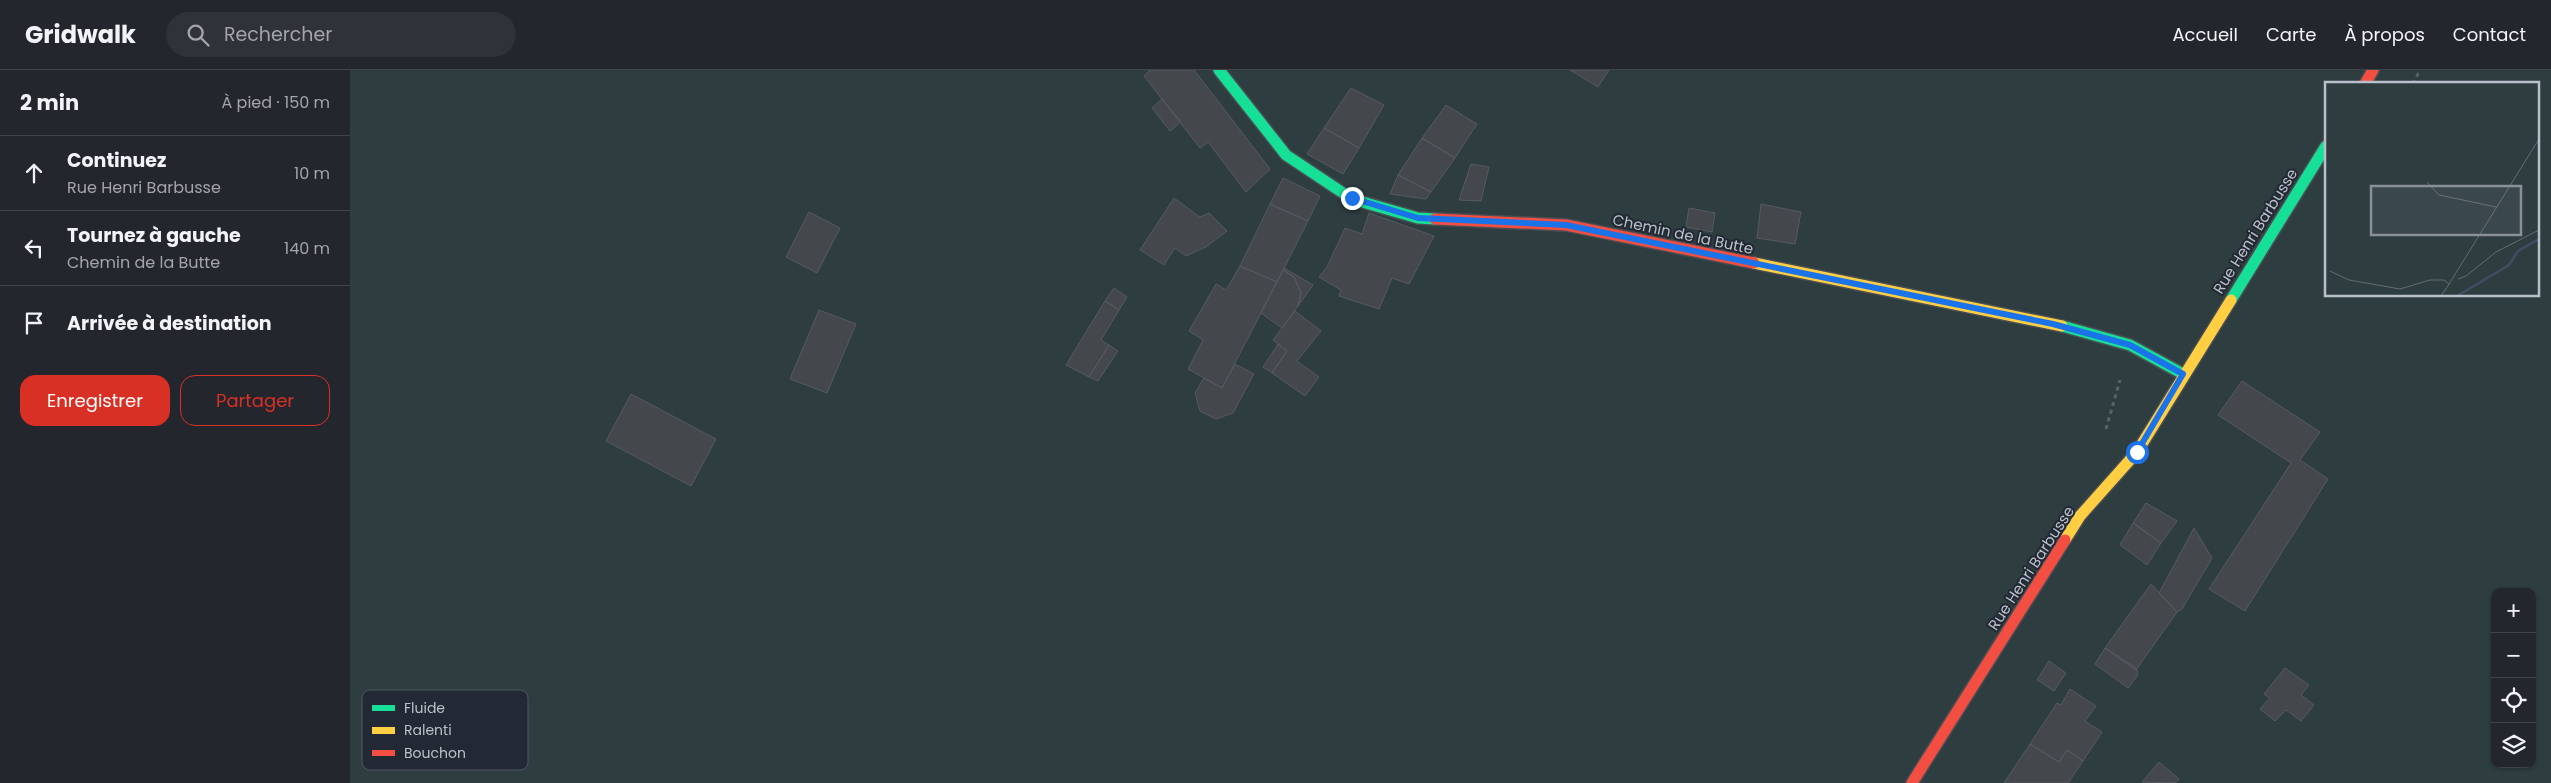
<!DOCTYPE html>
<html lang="fr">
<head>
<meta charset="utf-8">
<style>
	:root { --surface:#23262c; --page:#2f3238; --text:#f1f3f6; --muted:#a3a5a9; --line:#404348; --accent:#d93025 }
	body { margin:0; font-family:Poppins,sans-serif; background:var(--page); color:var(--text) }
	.controls { position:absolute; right:15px; bottom:15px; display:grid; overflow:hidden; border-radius:10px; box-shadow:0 1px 4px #0004 }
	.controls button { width:45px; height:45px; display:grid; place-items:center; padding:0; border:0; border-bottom:1px solid var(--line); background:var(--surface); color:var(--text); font:25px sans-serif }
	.stop { position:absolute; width:15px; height:15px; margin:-11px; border:4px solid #1a73e8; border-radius:50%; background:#fff }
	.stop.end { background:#1a73e8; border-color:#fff; box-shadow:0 1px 5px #0008 }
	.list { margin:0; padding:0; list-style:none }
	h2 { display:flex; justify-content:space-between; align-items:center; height:65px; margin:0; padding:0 20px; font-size:21px }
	h2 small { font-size:16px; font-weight:400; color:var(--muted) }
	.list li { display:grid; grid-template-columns:32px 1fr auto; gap:15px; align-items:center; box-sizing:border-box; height:75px; padding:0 20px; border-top:1px solid var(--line) }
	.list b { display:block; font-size:19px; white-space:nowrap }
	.list p { margin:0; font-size:16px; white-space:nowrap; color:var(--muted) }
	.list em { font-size:16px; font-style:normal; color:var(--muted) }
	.actions { display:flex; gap:10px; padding:15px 20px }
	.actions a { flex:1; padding:11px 0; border:1px solid var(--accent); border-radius:15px; text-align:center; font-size:18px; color:var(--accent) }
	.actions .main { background:var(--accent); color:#fff }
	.icon { flex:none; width:28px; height:28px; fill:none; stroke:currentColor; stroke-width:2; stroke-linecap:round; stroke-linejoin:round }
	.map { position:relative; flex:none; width:2201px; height:713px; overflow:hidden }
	header { display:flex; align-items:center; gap:30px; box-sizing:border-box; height:70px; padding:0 25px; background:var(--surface); border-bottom:1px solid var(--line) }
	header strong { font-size:24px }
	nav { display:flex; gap:28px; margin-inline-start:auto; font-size:18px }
	.search { width:350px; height:45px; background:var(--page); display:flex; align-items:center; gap:12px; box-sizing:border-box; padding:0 18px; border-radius:28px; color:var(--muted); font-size:19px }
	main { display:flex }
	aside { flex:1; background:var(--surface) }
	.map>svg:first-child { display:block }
</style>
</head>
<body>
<header>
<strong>Gridwalk</strong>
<div class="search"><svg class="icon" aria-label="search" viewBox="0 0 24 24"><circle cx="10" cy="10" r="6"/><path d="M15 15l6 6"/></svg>Rechercher</div>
<nav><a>Accueil</a><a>Carte</a><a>À propos</a><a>Contact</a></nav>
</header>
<main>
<aside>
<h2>2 min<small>À pied · 150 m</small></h2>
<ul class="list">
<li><svg class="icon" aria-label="ahead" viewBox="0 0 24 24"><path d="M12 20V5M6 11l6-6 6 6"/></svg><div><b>Continuez</b><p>Rue Henri Barbusse</p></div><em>10 m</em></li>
<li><svg class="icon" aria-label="left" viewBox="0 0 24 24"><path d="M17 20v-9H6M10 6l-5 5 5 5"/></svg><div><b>Tournez à gauche</b><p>Chemin de la Butte</p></div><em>140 m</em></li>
<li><svg class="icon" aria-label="arrive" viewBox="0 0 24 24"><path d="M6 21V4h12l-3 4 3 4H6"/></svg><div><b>Arrivée à destination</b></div></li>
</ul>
<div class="actions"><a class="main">Enregistrer</a><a>Partager</a></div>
</aside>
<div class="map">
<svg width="2201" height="713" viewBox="0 0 2201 713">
	<rect width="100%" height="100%" fill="#2f333a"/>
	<path fill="#2d3d40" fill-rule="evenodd" d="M0 0H2201V713H0ZM1976 14H2187V225H1976ZM2145 522H2182V694H2145Z"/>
	<path fill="#44484d" stroke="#575a61" d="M800 0H844L920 99 896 122 858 72 850 78 794 6Z
		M1220 0H1259L1248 17Z
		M1001 18 1034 35 1009 78 974 58Z
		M812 29 831 52 820 61 802 38Z
		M1096 35 1127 54 1105 88 1072 68Z
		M974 58 1009 78 993 104 957 84Z
		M1072 68 1105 88 1081 122 1048 105Z
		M1121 94 1139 97 1131 131 1109 130Z
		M1048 105 1081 122 1076 129 1040 124Z
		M933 108 970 126 958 151 920 134Z
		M824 128 850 147 859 143 877 161 856 177 836 186 825 178 814 195 790 180Z
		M920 134 958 151 927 212 890 196Z
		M1411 134 1451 142 1445 174 1407 168Z
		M1339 138 1365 143 1362 162 1336 157Z
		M459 142 490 158 467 203 436 187Z
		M1019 143 1084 166 1059 214 1042 208 1029 239 989 226 991 220 969 207 977 197 995 158 1012 164Z
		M890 196 927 212 872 318 838 299 853 270 839 261 866 214 876 220Z
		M934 198 963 215 948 236 951 223 944 207 933 200Z
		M933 200 944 207 951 223 948 236 932 258 911 243Z
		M764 218 777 227 769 240 755 231Z
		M755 231 769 240 751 270 759 275 739 307 716 295Z
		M469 240 506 254 477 323 440 309Z
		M945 241 971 261 947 291 969 307 955 326 922 303 937 281 923 270Z
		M928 274 937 281 922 303 913 297Z
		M759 275 768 281 748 311 739 307Z
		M885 294 904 304 883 343 866 349 850 341 845 323 854 308 872 318Z
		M1892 311 1970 362 1950 390 1978 409 1895 541 1859 519 1941 393 1868 345Z
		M281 324 366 369 341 416 256 371Z
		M1796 433 1827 451 1811 473 1783 453Z
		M1783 453 1811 473 1797 495 1770 475Z
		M1844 458 1862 488 1832 539 1827 542 1809 523Z
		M1801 514 1827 542 1786 600 1755 578Z
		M1755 578 1787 599 1788 605 1778 618 1745 594Z
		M1699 591 1716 603 1704 621 1687 610Z
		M1935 598 1959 615 1951 625 1964 635 1951 651 1936 640 1925 651 1910 639 1920 628 1914 624Z
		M1720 619 1746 636 1735 651 1752 662 1733 691 1717 680 1709 692 1680 674 1707 633 1711 635Z
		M1680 674 1709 692 1717 680 1733 691 1718 713H1654Z
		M1809 692 1829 709 1825 713 1792 712Z"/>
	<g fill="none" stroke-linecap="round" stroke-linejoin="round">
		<defs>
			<path id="fast" d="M869 0 936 85 1002 129 1068 148 1085 149
				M1881 230 1976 76
				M1712 256 1780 275 1833 304"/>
			<path id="slow" d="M1404 193 1712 256
				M1715 470 1730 446 1787 382 1881 230"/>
			<path id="jam" d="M2015 14 2023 0
				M1085 149 1216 155 1404 193
				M1562 713 1715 470"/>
		</defs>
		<use href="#fast" stroke="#4b4e53" stroke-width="14"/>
		<use href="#slow" stroke="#4b4e53" stroke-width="14"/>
		<use href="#jam" stroke="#4b4e53" stroke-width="14"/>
		<path stroke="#5c6165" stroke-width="3" stroke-dasharray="4 4" stroke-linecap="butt" d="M2063 14 2070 0
			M1756 359 1770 310"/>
		<use href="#fast" stroke="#16e098" stroke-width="11"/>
		<use href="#slow" stroke="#ffcf43" stroke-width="11"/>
		<use href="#jam" stroke="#f24e42" stroke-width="11"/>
	</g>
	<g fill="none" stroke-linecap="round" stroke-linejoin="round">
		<path stroke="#1a73e8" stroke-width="6" d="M1002 128 1068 148 1216 155 1703 254 1780 275 1833 304 1787 382"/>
	</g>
	<g text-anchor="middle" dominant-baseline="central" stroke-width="4" stroke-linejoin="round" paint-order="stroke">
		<g font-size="15" fill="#bac0c9" stroke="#222934">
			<text transform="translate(1905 161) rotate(-58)">Rue Henri Barbusse</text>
			<text transform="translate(1333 164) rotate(12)">Chemin de la Butte</text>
			<text transform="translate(1681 498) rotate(-57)">Rue Henri Barbusse</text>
		</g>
	</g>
	<g transform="translate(1975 12)">
		<rect width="214" height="214" fill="#2f333a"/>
		<path d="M0 0H214V214H0Z" fill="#2d3d40"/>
		<path fill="none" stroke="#404d62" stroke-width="2.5" d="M132 214 184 183 193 169 214 157"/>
		<path fill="none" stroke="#676b73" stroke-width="1" d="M102 100 114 113 171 125M5 189 24 198 75 207 105 198H119L124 202M133 197 141 194 171 170 214 148M124 202 214 57M116 214 125 201"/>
		<path fill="#898f97" fill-opacity="0.15" stroke="#898f97" stroke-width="2.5" d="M46 104H196V153H46Z"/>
		<rect width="214" height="214" fill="none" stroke="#bac0c9" stroke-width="2.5"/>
	</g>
	<rect x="12" y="620" width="166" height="80" rx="8" fill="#222934" stroke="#505661" stroke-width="1"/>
	<rect x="22" y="635" width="23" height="6" fill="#16e098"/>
	<rect x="22" y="657" width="23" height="7" fill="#ffcf43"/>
	<rect x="22" y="680" width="23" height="6" fill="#f24e42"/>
	<g font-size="14" fill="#bac0c9">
		<text x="54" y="643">Fluide</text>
		<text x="54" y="665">Ralenti</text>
		<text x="54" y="688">Bouchon</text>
	</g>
</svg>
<div class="controls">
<button>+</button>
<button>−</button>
<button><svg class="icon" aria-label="locate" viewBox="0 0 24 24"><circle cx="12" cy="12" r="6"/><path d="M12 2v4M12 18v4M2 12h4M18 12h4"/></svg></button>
<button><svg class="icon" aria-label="layers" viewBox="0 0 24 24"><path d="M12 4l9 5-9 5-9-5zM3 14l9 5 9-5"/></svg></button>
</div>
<div class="stop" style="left:1787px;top:382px"></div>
<div class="stop end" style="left:1002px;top:128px"></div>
</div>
</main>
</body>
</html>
